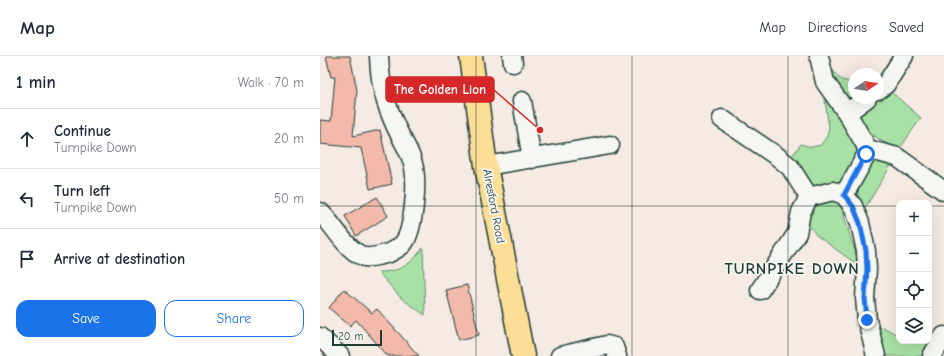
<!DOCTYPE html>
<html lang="en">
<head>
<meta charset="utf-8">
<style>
	:root { --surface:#fff; --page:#f6f6f7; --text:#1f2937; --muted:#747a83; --line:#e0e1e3; --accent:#1a73e8 }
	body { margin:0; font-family:"Comic Neue",sans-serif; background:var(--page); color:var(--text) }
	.controls { position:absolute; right:12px; bottom:12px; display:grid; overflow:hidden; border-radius:8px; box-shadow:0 4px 16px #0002 }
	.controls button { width:36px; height:36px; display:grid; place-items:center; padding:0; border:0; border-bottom:1px solid var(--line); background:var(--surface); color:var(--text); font:20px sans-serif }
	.compass { position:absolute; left:528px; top:12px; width:36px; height:36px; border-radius:50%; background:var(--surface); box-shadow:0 4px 16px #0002; rotate:78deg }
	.scale { position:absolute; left:12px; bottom:10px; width:50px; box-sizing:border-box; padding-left:4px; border:2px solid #1f3d34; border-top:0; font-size:11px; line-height:14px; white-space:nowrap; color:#1f3d34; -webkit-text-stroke:3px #f6f6f2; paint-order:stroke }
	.stop { position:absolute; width:12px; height:12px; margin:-9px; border:3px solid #1a73e8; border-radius:50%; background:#fff }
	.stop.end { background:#1a73e8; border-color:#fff; box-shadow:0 1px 4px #0008 }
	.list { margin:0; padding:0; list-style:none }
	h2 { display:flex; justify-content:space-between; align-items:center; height:52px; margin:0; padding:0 16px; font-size:17px }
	h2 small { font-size:13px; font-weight:400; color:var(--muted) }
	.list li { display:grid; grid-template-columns:26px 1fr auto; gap:12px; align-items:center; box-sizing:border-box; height:60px; padding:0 16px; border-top:1px solid var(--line) }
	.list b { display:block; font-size:15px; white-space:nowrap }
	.list p { margin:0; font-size:13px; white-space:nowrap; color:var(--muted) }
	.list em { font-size:13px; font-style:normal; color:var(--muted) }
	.actions { display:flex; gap:8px; padding:12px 16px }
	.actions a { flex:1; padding:9px 0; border:1px solid var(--accent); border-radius:12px; text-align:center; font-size:14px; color:var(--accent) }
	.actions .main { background:var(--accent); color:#fff }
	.icon { flex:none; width:22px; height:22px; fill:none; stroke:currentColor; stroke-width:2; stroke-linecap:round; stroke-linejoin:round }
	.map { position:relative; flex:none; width:624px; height:300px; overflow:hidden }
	header { display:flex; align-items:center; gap:24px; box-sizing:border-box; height:56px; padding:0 20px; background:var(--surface); border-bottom:1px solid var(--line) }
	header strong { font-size:19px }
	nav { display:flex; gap:22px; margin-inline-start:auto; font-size:14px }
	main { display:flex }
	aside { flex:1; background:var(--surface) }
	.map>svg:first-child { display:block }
</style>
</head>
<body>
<header>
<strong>Map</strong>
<nav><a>Map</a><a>Directions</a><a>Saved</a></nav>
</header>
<main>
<aside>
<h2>1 min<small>Walk · 70 m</small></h2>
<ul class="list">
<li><svg class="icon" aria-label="ahead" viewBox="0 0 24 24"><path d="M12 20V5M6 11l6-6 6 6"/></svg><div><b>Continue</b><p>Turnpike Down</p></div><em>20 m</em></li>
<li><svg class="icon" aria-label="left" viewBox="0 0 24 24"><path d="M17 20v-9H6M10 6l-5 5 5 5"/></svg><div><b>Turn left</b><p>Turnpike Down</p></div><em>50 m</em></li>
<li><svg class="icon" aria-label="arrive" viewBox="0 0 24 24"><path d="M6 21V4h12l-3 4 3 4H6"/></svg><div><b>Arrive at destination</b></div></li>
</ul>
<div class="actions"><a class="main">Save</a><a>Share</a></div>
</aside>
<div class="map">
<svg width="624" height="300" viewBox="0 0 624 300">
	<rect width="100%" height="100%" fill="#f5eae4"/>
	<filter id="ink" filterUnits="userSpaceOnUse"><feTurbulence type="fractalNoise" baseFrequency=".025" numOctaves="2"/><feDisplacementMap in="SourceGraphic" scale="8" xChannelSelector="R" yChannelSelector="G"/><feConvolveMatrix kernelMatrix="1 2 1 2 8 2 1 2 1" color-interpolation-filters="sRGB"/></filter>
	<g filter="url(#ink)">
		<path fill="#a8e1a5" stroke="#648f6c" d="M510 14H513C519 24 523 26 534 25V42L525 41 516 30Z
			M503 31 541 91 520 128 488 133 471 101 481 88 491 91 501 89 507 80 509 72Z
			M569 34 601 62 578 95 548 76 539 66 538 56 547 48Z
			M563 102 573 106 542 157 539 149 538 136V126L550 107Z
			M507 145 520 147 538 205 535 207 496 179 487 165 489 155 498 149Z
			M103 192 105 259 81 242 58 216C80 216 90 209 103 192Z
			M563 271 579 280V285H609V283L613 285 605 300H563L556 275Z"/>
		<path fill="#f3baab" stroke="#1f3d34" d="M6 0H30L37 34 33 80 60 74 72 128 50 133 41 92 0 88V64L11 65 15 21H11Z
			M57 141 68 160 36 180 25 160Z
			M147 229 159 279 139 284 126 234Z
			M24 233 52 257 57 253 99 300H68L36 264 30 270 9 252Z"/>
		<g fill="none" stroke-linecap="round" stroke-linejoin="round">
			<defs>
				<path id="minor" d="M192 0 193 7
					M499 0 505 26 527 57 545 88 547 93V98L524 139 533 150 540 167 546 195 547 213 545 242 547 264 556 300
					M558 34 566 28 584 0
					M202 45 212 103
					M527 57 547 42
					M402 63 458 101 470 111 489 141
					M547 93 577 101 624 135
					M166 110 290 89
					M0 156C13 168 20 184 34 195 37 197 42 200 45 201 52 202 62 199 69 197 73 195 78 192 82 189 94 177 97 129 94 112 92 98 83 86 77 73 65 48 60 28 59 0
					M440 234 477 177 481 156 489 141 513 135 524 139
					M0 281 20 300
					M240 300 287 289 294 291 297 300
					M612 300 624 280"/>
				<path id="major" d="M151 0 166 110 203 300"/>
			</defs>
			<use href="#minor" stroke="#1f3d34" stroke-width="21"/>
			<use href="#major" stroke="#1f3d34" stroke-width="25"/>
			<use href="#minor" stroke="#f6f6f2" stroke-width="18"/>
			<use href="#major" stroke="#fdde96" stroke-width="22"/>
		</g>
	</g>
	<g fill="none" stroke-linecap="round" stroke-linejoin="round" filter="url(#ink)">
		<path stroke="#1a73e8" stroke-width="5" d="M546 98 524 139 533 150 540 167 546 195 547 213 545 242 547 264"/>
	</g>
	<path fill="none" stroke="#1f3d34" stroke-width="1" stroke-opacity="0.55" d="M156 0V300M312 0V300M468 0V300M0 150H579M609 150H624"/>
	<g text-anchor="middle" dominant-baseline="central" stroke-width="3.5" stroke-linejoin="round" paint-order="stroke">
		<g font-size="12" fill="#1f3d34" stroke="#f6f6f2">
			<text transform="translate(174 150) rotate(79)">Alresford Road</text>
		</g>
		<g font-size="16" font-weight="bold" letter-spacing="1" fill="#1f3d34" stroke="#f6f6f2">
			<text x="472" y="213">TURNPIKE DOWN</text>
		</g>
	</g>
	<path fill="none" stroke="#d62828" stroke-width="1.5" d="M220 74L174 34"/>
	<circle fill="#d62828" stroke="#f6f6f2" stroke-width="1.5" cx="220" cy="74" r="4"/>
	<rect fill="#d62828" stroke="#d62828" stroke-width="1.5" x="66" y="21" width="108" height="25" rx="4"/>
	<g font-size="13" text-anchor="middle" font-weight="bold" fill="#fff">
		<text x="120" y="38">The Golden Lion</text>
	</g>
</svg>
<div class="controls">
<button>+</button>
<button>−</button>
<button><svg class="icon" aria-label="locate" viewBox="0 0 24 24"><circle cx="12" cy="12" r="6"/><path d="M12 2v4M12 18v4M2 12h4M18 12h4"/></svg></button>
<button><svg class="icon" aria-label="layers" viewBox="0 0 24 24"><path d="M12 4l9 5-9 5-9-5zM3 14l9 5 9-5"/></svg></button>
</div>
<svg class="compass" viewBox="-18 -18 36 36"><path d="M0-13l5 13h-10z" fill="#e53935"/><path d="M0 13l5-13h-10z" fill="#747a83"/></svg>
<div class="scale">20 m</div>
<div class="stop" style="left:546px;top:98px"></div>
<div class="stop end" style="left:547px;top:264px"></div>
</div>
</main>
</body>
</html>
